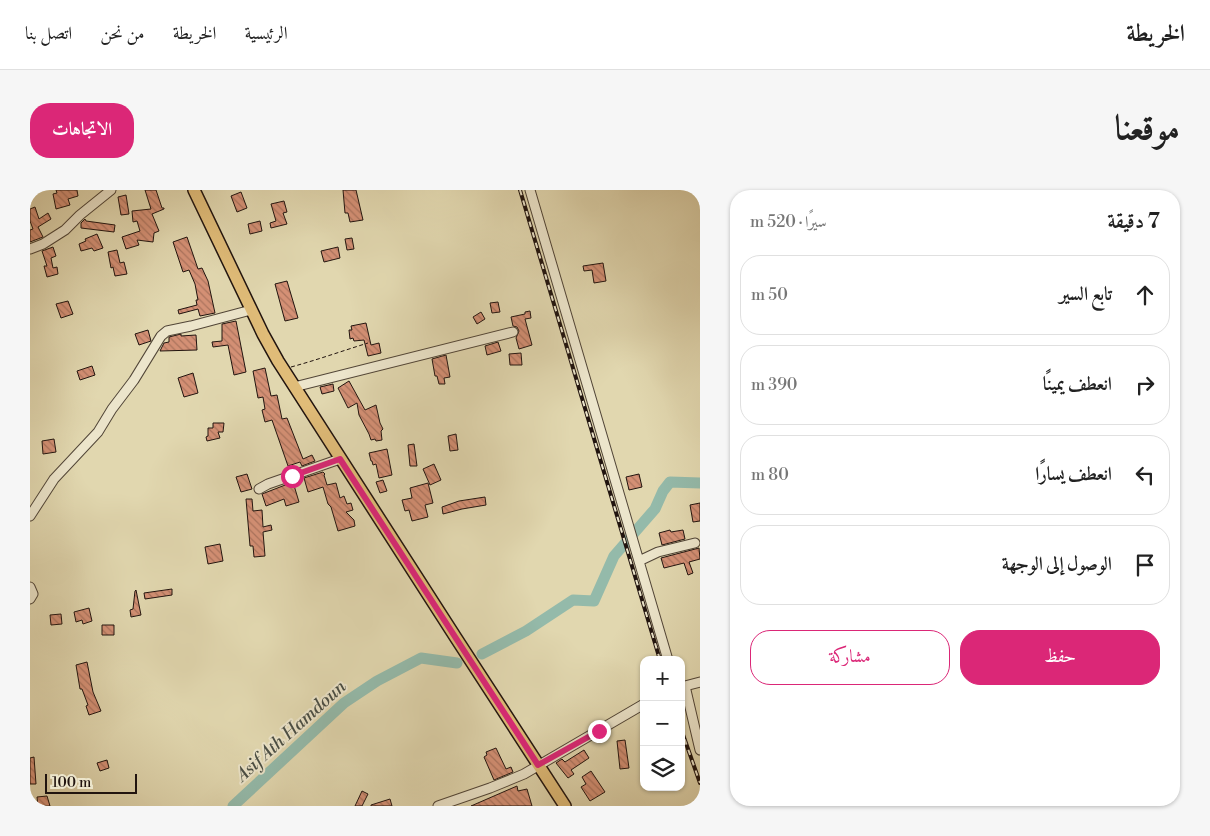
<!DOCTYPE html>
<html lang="ar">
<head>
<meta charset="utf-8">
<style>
	:root { --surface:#fff; --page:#f6f6f6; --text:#222; --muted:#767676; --line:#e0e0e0; --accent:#db2777 }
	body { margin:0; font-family:"Libre Bodoni",Amiri,serif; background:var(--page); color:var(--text); direction:rtl }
	.controls { position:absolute; right:15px; bottom:15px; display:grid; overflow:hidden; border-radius:10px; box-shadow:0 1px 4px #0004 }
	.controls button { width:45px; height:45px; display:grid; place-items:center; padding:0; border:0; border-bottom:1px solid var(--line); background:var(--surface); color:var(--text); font:25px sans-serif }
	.scale { position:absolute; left:15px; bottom:12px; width:92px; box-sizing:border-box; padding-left:5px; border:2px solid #21140f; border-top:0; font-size:14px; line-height:18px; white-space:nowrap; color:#21140f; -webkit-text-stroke:4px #ece5cb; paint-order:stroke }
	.stop { position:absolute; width:15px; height:15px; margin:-11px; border:4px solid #db2777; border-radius:50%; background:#fff }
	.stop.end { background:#db2777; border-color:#fff; box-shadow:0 1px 5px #0008 }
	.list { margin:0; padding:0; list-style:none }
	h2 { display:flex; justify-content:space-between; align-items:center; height:65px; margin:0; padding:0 20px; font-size:21px }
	h2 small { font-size:16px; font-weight:400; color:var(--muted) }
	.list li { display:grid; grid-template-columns:32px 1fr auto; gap:15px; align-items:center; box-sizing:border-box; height:80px; margin:0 10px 10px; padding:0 10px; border:1px solid var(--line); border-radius:20px }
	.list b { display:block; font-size:19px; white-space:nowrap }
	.list em { font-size:16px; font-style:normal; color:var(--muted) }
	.actions { display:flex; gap:10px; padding:15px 20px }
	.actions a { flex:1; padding:11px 0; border:1px solid var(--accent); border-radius:20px; text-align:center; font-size:18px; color:var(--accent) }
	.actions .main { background:var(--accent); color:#fff }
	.icon { flex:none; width:28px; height:28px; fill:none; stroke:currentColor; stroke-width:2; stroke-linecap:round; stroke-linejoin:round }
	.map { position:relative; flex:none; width:670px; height:616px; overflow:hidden; direction:ltr; border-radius:20px }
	header { display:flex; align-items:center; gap:30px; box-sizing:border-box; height:70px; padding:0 25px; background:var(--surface); border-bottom:1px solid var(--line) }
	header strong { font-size:24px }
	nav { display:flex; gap:28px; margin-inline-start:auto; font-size:18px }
	.intro { display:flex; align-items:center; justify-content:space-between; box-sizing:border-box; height:120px; padding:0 30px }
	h1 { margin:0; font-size:35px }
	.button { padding:12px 22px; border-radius:20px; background:var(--accent); color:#fff; font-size:18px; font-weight:700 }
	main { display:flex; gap:30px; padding:0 30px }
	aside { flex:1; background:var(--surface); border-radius:20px; box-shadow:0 1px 4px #0004 }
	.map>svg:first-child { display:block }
</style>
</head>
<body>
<header>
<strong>الخريطة</strong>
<nav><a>الرئيسية</a><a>الخريطة</a><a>من نحن</a><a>اتصل بنا</a></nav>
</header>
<div class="intro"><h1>موقعنا</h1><a class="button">الاتجاهات</a></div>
<main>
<aside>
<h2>7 دقيقة<small>سيرًا · 520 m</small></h2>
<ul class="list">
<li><svg class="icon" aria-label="ahead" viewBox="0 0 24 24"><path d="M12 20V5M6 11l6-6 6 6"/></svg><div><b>تابع السير</b></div><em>50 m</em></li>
<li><svg class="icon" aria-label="right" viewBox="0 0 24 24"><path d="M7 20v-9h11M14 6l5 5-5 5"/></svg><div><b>انعطف يمينًا</b></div><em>390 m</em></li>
<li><svg class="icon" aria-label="left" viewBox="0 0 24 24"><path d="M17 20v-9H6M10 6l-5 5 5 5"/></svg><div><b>انعطف يسارًا</b></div><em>80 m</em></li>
<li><svg class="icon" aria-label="arrive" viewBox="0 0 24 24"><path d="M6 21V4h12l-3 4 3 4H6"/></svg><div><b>الوصول إلى الوجهة</b></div></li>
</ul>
<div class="actions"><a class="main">حفظ</a><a>مشاركة</a></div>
</aside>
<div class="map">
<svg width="670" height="616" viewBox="0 0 670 616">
	<defs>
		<pattern id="building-back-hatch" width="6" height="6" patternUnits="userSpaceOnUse" patternTransform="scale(1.25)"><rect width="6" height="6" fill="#d49075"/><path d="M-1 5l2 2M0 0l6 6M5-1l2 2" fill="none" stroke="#ac745e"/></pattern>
	</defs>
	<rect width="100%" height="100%" fill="#e1d7af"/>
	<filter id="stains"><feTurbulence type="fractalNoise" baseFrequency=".004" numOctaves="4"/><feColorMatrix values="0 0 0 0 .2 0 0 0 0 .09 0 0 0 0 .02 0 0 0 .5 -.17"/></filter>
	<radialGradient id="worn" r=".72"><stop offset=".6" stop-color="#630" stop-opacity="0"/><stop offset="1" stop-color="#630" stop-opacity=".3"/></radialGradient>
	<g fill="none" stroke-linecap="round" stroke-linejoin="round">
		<path stroke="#94baaa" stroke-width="11" d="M452 464 496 441 543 410 564 411 584 366 625 319 633 301 640 292 670 293
			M203 616 314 513 347 491 391 468 427 473"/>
	</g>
	<path fill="url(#building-back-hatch)" stroke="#21140f" d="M26 0H47L48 6 38 9 40 15 26 19 23 4 27 3Z
		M115 0H126L132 18H134V19L122 24 129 41 124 43 123 52 107 50 109 55 96 59 92 47 110 41 107 31 103 32 102 21 121 19Z
		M313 0H326L333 30 320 32 318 23H315Z
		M211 2 217 18 207 22 201 6Z
		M96 5 99 24 91 25 88 7Z
		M254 11 257 22 253 23 257 34 241 38 240 33 246 31 241 14Z
		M5 17 9 29 18 23 21 29 8 37 13 47 0 52V40L3 39 0 31V19Z
		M55 29 56 31 85 35 84 42 51 38V33Z
		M230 31 232 41 220 44 218 34Z
		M67 44 73 58 64 61 62 58 51 61 49 54 56 51 55 49Z
		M157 47 168 79 172 78 178 91 185 123 170 126 168 119 149 124 148 120 167 115 166 110H168L165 94 159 80 153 82 143 52Z
		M322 48 324 59 317 60 315 49Z
		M23 57 26 66 21 68 23 78 27 77 28 84 17 87 14 76H17L12 61Z
		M308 57 310 68 294 72 291 61Z
		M87 60 90 73 94 72 97 84 85 86 83 77 81 78 78 62Z
		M573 73 576 91 564 93 562 80 554 81 553 76Z
		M257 91 268 128 255 131 245 94Z
		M38 111 43 124 31 128 26 114Z
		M468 112 470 122 462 123 460 113Z
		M500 121 501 128 495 129 502 155 489 159 486 148 489 141 487 137 483 136 481 127 495 124V122Z
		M451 122 455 129 447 134 443 127Z
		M206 131 216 182 204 185 198 155 183 157 182 152 192 151V134Z
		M336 133 341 155 349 153 351 163 338 166 334 150 324 151 323 148 320 149 319 140H322L321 136Z
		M118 140 121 151 109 155 105 144Z
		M151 144V146L166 145 167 160 130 161 134 153 139 152V147Z
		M468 152 471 161 457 165 455 156Z
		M491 163 492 175H480L479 164Z
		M416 165 420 187 414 188 415 194H409L407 186H405L402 169Z
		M62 176 65 185 50 190 47 181Z
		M235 178 241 206 247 205 252 229 257 228 273 269 282 265 285 271 272 276 270 272 258 276 242 230 235 232 232 220 235 219 233 207 228 208 223 181Z
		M163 183 168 203 154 207 148 188Z
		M319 191 335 220 346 215 350 233 353 239 351 241 352 250 346 251 345 249 341 250 339 244 329 225 327 213 318 218 308 198Z
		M303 194 304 201 292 204 290 197Z
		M183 233H194L193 242H188L190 248 177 251 176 247 178 246V238H183Z
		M426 244 428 260 420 261 418 246Z
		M24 249 26 262 13 264 12 251Z
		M384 254 387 276H380L378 255Z
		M357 259 362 285 349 288 346 274 343 275 342 271H341L339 263Z
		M404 274 411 290 400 295 393 279Z
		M293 282 295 284 294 285 297 295 306 293 310 308 314 306 317 314 321 313 323 320 316 322 324 330 325 336 308 341 301 317 298 314 293 297 278 302 274 288Z
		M217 284 222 299 211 302 206 287Z
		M609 284 612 297 599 300 596 287Z
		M353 290 357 301 350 303 346 292Z
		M263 292 269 312 256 316 254 309 236 316 232 304Z
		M398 293 403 313 395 315 398 327 382 331 379 320 375 321 372 310 382 308 380 298Z
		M455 307 456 315 432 319 413 324 412 317 429 311Z
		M216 309H222L223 321 232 320 233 337 241 335 242 340 233 342 235 366 224 367 223 356H220Z
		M670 313V331L663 332 660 315Z
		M640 340 641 342 653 340 655 349 632 355 629 343Z
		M190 354 193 371 178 374 175 357Z
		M669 358 670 369 659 372 663 383 658 385 654 373 634 378 631 368Z
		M142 399V405L115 409 114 403Z
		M106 400 111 425 101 427 100 420 103 419 105 401Z
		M59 418 62 431 53 434 52 430 46 432 44 422Z
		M31 424 32 434 21 435 20 425Z
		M72 435H84V445H72Z
		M57 472 63 502 71 521 59 525 56 516 58 515 52 499H50L46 475Z
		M595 550 599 578 590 579 587 551Z
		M466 558 476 579 481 577 483 582 464 590 454 567 457 565 456 562Z
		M554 560 559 568 541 580 544 584 538 588 526 573 532 569 535 572Z
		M4 567 6 594H0V568Z
		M77 570 79 578 70 581 67 573Z
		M561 581 575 602 560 611 551 597 556 594 552 587Z
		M487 596 488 601 497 599 502 616H441Z
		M332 601 338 604 332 616H325Z
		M17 606 20 616H8L7 607Z
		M360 609 362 616H341V615Z"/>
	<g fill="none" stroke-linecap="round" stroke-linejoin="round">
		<defs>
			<path id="minor" d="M500 0 638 470
				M0 59 13 54 35 40 50 25 81 0
				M264 197 483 142
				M229 299 238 294 310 269
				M0 326 24 289 68 242 82 219 104 190 131 146 137 141 161 136 221 120
				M609 371 628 362 665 353
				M0 397 3 404 0 409
				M655 496 670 560
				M651 497 670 492
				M408 616 460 598 494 584 614 514"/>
			<path id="major" d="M164 0 233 144 248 171 426 448 535 616"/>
		</defs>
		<use href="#minor" stroke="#514537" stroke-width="11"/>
		<use href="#major" stroke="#21140f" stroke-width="14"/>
		<path stroke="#21140f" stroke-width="1" stroke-dasharray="4 2.5" stroke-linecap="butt" d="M261 177C287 170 312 161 338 153"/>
		<use href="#minor" stroke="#ece5cb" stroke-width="9"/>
		<use href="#major" stroke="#e0bc78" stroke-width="11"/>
		<defs>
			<path id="rail" d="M490 0 630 470
				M651 539 670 593"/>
		</defs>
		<use href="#rail" stroke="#21140f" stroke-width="4"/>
		<use href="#rail" stroke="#ece5cb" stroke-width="2" stroke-dasharray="5.5" stroke-linecap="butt"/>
	</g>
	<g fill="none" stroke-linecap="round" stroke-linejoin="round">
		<path stroke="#db2777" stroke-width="6" d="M262 286 310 269 508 575 569 541"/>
	</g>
	<g text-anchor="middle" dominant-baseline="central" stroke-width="4" stroke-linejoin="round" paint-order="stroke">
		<g font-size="18" font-style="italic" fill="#494e45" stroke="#ece5cb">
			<text transform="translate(261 541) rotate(-42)">Asif Ath Hamdoun</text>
		</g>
	</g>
	<rect width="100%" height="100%" filter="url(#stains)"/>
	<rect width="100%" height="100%" fill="url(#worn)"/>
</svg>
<div class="controls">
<button>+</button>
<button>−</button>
<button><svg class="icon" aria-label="layers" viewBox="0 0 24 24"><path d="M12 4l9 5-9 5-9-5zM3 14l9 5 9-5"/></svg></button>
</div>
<div class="scale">100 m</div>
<div class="stop" style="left:262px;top:286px"></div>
<div class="stop end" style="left:569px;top:541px"></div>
</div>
</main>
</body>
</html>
